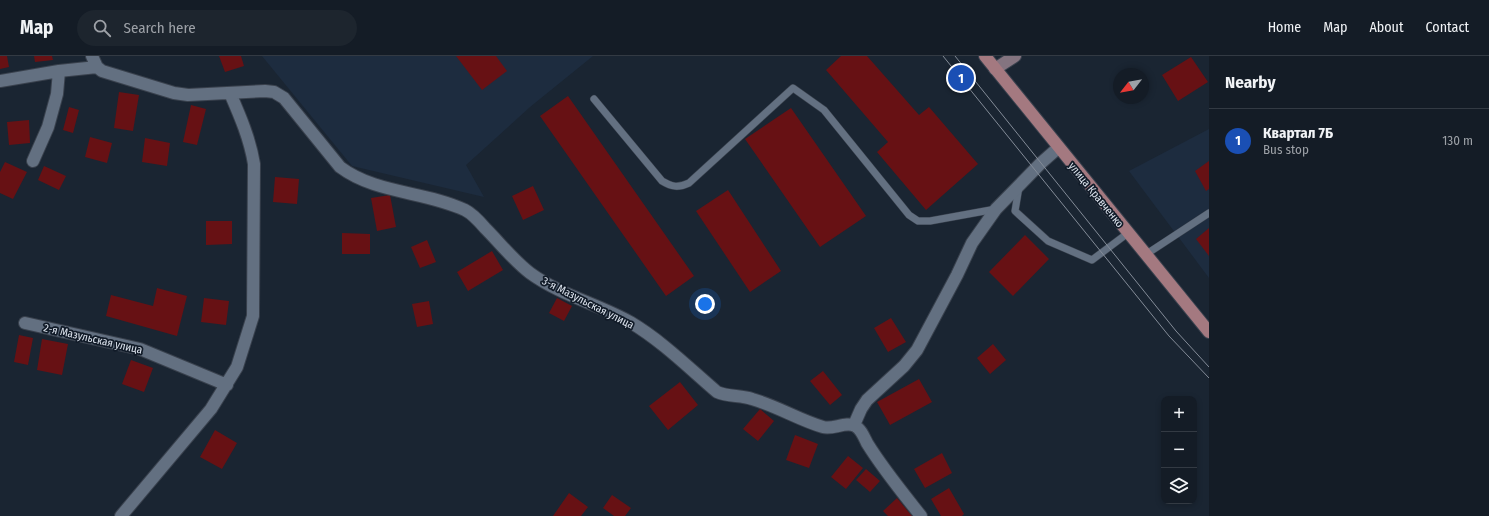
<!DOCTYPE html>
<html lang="en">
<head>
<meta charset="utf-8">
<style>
	:root { --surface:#141c26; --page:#1d252e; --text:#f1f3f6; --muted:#9da1a7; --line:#333a43; --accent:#2563eb }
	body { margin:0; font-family:"Fira Sans Condensed",sans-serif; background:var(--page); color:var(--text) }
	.controls { position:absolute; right:12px; bottom:12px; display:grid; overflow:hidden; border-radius:8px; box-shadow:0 2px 6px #0003 }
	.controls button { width:36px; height:36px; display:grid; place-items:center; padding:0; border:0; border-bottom:1px solid var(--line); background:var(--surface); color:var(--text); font:20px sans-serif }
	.compass { position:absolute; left:1113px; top:12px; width:36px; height:36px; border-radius:50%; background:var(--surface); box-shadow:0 2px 6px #0003; rotate:239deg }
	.you { position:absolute; left:705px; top:248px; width:14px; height:14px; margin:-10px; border:3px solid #fff; border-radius:50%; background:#1a73e8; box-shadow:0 0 0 6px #1a73e833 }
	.badge { display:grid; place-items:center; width:26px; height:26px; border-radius:50%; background:var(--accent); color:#fff; font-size:13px; font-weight:700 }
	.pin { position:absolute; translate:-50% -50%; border:2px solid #fff; box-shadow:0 1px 4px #0006 }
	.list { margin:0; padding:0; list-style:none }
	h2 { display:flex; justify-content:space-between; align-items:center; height:52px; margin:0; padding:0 16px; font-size:17px }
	h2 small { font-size:13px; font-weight:400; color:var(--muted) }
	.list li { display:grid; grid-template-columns:26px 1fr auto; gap:12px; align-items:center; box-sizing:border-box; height:64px; padding:0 16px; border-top:1px solid var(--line) }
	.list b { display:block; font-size:15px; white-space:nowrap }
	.list p { margin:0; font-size:13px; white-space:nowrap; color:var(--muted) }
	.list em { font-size:13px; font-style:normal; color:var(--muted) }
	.icon { flex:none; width:22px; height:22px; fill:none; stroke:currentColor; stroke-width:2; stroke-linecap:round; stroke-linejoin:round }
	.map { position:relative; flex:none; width:1209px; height:460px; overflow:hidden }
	header { display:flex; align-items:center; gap:24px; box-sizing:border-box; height:56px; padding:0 20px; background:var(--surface); border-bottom:1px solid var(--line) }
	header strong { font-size:19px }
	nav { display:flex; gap:22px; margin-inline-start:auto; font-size:14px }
	.search { width:280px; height:36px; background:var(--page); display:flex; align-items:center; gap:10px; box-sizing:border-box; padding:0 14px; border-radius:22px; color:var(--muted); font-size:15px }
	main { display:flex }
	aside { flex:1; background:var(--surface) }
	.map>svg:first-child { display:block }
</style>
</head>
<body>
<header>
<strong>Map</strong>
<div class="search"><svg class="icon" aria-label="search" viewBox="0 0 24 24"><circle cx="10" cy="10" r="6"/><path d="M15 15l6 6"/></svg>Search here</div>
<nav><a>Home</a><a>Map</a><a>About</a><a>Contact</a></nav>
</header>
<main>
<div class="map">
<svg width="1209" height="460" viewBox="0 0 1209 460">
	<rect width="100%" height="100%" fill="#1a2532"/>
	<path fill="#1d2c3f" d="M262 0H593L530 51 466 109 484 141 352 110Z
		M1209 73V222L1129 115Z"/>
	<path fill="#671114" d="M0 0H7L9 11 0 13Z
		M34 0H52L53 4 35 6Z
		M219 0H241L244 10 225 16Z
		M456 0H496L507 15 482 34Z
		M841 0H867L919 59 929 51 978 108 926 154 877 96 888 86 826 14Z
		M1191 1 1208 26 1178 45 1162 19Z
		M119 36 139 39 133 75 114 72Z
		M568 40 694 220 666 240 540 60Z
		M191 49 206 53 197 89 183 86Z
		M69 51 79 54 73 77 63 74Z
		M791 52 866 160 820 191 745 83Z
		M29 64 30 87 9 89 7 66Z
		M90 81 112 87 107 107 85 101Z
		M145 82 170 87 167 110 142 106Z
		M1209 105V133L1206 135 1195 115Z
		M5 106 27 116 13 143 0 137V116Z
		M44 110 66 120 59 134 38 124Z
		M275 121 299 123 297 148 273 146Z
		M533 130 544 154 523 164 512 140Z
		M728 134 781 215 750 236 696 155Z
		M390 139 396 171 377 175 371 142Z
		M206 165H232V188L206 189Z
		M1209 172V200L1196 183Z
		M342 177 370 178V198H342Z
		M1025 179 1049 203 1013 240 989 216Z
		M427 184 436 206 420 212 411 191Z
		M492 195 503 214 468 235 457 216Z
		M157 232 187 240 177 280 106 260 111 239 153 250Z
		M204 242 229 245 226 269 201 266Z
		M557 242 572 250 564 265 549 257Z
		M429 245 433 268 417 271 412 248Z
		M891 262 906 286 888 296 874 272Z
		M19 279 33 282 28 309 14 306Z
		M42 283 68 288 62 319 37 314Z
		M993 288 1006 304 990 318 977 302Z
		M131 304 153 312 144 336 122 328Z
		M823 315 842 339 830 349 810 325Z
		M919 323 932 346 890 369 877 346Z
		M680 326 698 349 668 374 649 350Z
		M760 353 774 365 758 385 743 373Z
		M215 374 237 387 222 413 200 401Z
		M795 379 818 388 809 412 786 404Z
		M942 397 952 417 925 432 914 413Z
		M848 400 863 412 846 433 831 421Z
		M866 413 880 425 870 436 856 424Z
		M949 432 964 458 962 460H941L931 443Z
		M569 437 588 451 581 460H553Z
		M612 439 631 452 625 460H614L603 452Z
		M897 442 912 460H888L883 455Z"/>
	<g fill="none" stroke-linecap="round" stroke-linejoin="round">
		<defs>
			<path id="lane" d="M594 43 662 125C672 131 678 132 689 127L793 32 824 54 909 159 918 165H930L996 153
				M1019 131 1015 155 1048 185 1092 204 1128 177
				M1145 199 1209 157"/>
			<path id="street" d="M92 0 97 11 102 15 174 37 188 39 265 35 274 36 284 42 340 111C376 138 425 135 465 154 473 158 479 165 485 172 500 187 513 204 530 217 560 239 598 248 630 266 662 285 689 312 717 336 728 341 741 339 752 343 777 350 799 364 823 371 833 374 846 365 855 370 861 373 864 381 867 387 883 413 902 436 921 460
				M0 25 59 15 97 11
				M33 105 48 71 57 38 59 15
				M25 267 140 293 227 329
				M854 369 861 353 867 344 904 310 917 294 957 219 972 187 996 153 1041 107 1058 92
				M121 460 211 353 237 311 253 260 254 108C250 83 240 60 230 37"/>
			<path id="secondary" d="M995 13 1015 0"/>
			<path id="primary" d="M985 0 1209 276"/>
		</defs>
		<use href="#lane" stroke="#39414d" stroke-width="8"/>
		<use href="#street" stroke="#39414d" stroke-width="14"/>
		<use href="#secondary" stroke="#39414d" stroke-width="14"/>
		<use href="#primary" stroke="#39414d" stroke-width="14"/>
		<use href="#lane" stroke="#637081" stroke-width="7"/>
		<use href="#street" stroke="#637081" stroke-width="12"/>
		<use href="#secondary" stroke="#847480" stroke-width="12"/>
		<use href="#primary" stroke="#a47980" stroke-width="12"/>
		<path stroke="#848c98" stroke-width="1" d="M943 0 1169 280 1209 322
			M955 0 1176 275 1209 311"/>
	</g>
	<g text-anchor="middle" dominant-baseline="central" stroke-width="3.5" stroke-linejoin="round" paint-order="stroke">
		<g font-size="11" fill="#dce3ed" stroke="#111b28">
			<text transform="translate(1096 139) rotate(51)">улица Кравченко</text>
			<text transform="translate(588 247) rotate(27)">3-я Мазульская улица</text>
			<text transform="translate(93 283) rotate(13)">2-я Мазульская улица</text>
		</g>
	</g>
</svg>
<div class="controls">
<button>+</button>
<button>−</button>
<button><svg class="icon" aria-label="layers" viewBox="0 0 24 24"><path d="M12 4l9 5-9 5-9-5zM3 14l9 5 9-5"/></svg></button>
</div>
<svg class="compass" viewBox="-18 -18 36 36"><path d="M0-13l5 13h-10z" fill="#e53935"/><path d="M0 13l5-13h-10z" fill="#9da1a7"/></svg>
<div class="you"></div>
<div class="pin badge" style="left:961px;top:22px;background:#1a4fb4">1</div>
</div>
<aside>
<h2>Nearby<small></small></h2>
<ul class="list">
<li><span class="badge" style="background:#1a4fb4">1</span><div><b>Квартал 7Б</b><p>Bus stop</p></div><em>130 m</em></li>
</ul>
</aside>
</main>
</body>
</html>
